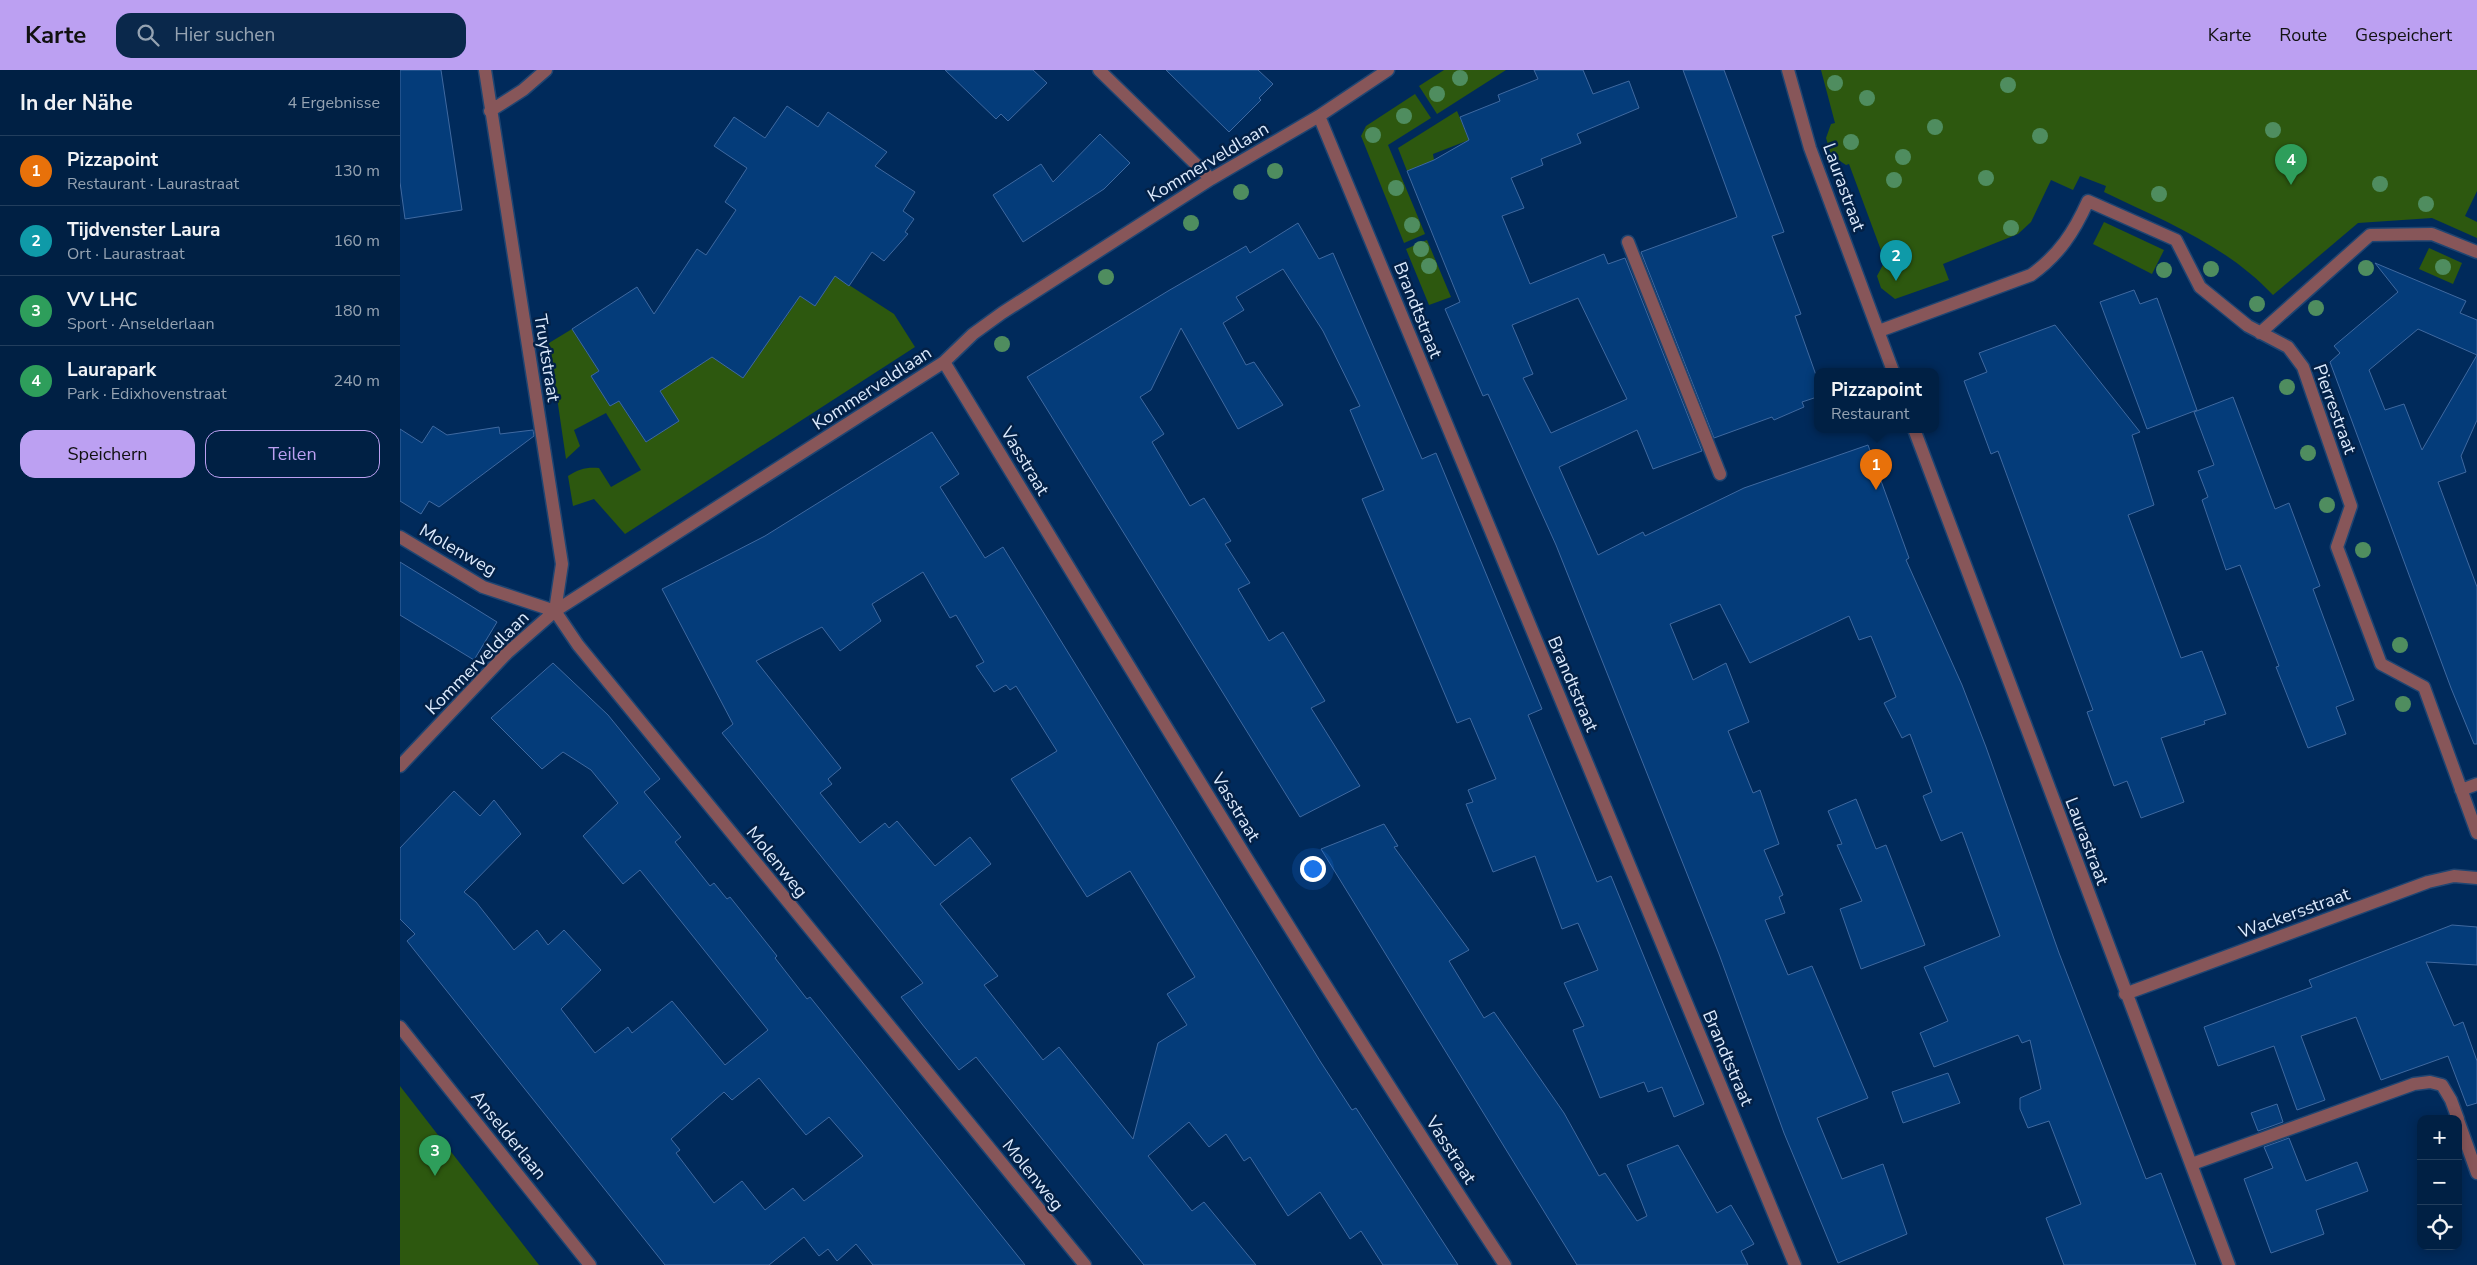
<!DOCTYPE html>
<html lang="de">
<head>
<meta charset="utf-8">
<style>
	:root { --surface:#002044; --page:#0a284b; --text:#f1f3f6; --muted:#95a3b2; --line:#223e5d; --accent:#bca0f2 }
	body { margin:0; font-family:"Nunito Sans",sans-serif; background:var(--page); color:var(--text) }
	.controls { position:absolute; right:15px; bottom:15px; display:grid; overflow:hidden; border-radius:10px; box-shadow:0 2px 12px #0003 }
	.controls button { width:45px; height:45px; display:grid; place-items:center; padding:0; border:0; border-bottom:1px solid var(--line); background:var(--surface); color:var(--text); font:25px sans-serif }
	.you { position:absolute; left:912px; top:798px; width:18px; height:18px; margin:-12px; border:4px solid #fff; border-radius:50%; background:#1a73e8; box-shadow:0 0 0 8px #1a73e833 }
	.badge { display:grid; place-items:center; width:32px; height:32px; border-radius:50%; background:var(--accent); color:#fff; font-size:16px; font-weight:700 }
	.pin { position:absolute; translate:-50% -41px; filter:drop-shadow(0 1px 2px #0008) }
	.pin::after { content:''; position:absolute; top:26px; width:18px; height:15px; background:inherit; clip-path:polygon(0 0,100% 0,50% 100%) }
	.popup { position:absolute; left:1414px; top:298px; width:125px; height:65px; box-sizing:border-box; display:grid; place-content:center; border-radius:10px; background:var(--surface); filter:drop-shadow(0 1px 4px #0005); font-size:16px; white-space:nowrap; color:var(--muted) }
	.popup b { font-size:19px; color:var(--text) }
	.popup::after { content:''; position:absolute; left:50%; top:100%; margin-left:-10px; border:10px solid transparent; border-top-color:var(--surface) }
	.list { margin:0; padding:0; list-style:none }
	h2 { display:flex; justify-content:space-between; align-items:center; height:65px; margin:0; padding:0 20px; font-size:21px }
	h2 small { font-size:16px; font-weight:400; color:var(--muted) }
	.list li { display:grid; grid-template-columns:32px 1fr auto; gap:15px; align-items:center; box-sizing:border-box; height:70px; padding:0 20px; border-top:1px solid var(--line) }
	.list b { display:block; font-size:19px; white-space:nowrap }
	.list p { margin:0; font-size:16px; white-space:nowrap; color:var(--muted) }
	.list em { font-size:16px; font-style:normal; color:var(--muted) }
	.actions { display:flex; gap:10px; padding:15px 20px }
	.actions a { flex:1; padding:11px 0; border:1px solid var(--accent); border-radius:15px; text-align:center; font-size:18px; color:var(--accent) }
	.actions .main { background:var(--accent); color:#111 }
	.icon { flex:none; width:28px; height:28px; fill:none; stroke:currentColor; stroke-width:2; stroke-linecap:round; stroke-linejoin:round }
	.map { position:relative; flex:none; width:2077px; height:1195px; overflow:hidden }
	header { display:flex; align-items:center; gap:30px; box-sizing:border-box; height:70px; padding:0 25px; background:var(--accent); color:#111 }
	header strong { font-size:24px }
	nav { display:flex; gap:28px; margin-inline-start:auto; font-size:18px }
	.search { width:350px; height:45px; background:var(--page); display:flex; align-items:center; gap:12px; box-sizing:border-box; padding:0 18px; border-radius:15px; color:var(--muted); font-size:19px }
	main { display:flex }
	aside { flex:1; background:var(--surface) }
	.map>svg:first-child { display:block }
</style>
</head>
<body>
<header>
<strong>Karte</strong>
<div class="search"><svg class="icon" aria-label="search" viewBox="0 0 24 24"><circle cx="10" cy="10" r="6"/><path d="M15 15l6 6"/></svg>Hier suchen</div>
<nav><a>Karte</a><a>Route</a><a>Gespeichert</a></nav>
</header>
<main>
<aside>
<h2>In der Nähe<small>4 Ergebnisse</small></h2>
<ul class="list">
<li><span class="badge" style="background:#e8710a">1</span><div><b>Pizzapoint</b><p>Restaurant · Laurastraat</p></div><em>130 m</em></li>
<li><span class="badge" style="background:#0f9aa8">2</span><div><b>Tijdvenster Laura</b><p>Ort · Laurastraat</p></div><em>160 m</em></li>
<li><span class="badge" style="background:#2e9e5b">3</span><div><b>VV LHC</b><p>Sport · Anselderlaan</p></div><em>180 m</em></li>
<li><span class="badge" style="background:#2e9e5b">4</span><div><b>Laurapark</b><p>Park · Edixhovenstraat</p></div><em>240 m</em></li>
</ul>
<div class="actions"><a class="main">Speichern</a><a>Teilen</a></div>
</aside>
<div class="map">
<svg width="2077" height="1195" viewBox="0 0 2077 1195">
	<rect width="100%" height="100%" fill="#002a5b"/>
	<path fill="#2d580f" d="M1044 0H1106L1037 44 1019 16Z
		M1421 0H2077V121L2065 146 2077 152V168L2032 148 1958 153 1873 225C1826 175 1764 151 1704 122L1706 116 1680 106 1673 120 1651 110 1631 152 1618 164 1543 194 1549 210 1495 229 1481 218 1477 206 1485 191 1449 94 1446 95 1431 85 1426 68 1431 54 1435 53Z
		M1015 24 1031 48 988 75 1025 164 1004 173 961 66 966 56Z
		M1057 41 1069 70 1033 84 1034 90 1007 101 998 78Z
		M1704 152 1764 180 1752 204 1693 174Z
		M1027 170 1051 227 1029 235 1006 179Z
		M2029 178 2062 193 2053 214 2019 199Z
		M435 206 494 244 515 277 225 464 194 429 173 436 168 406C179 399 186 397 199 398L211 417 241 400 206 343 174 360 180 376 166 389 149 273 172 259 199 301 191 306 210 336 219 331 246 372 278 351 260 321 366 251 378 259 400 226 415 236Z
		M0 1016 139 1195H0Z"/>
	<path fill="#043c7a" stroke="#3f69a0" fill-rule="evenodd" d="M0 0H41L62 140 5 149 0 112Z
		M545 0H633L647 13 608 51 601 44 596 49Z
		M766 0H858L873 14 859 28 861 30 829 62Z
		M1134 0H1183L1193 24 1229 11 1239 38 1177 64 1181 73 1141 89 1143 95 1111 108 1124 138 1102 146 1130 214 1204 184 1208 194 1225 188 1302 381 1253 399 1237 360 1159 397 1198 485 1243 462 1245 466 1344 418 1468 375 1509 488 1506 490 1562 615 1586 677 1659 883 1746 1109 1761 1103 1796 1195H1664L1646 1148 1681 1134 1649 1051 1628 1058 1620 1039V1028L1641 1019 1630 970 1622 973 1618 965 1534 997 1520 963 1548 951 1524 897 1600 866 1562 762 1541 771 1523 726 1532 722 1510 664 1502 668 1484 633 1496 627 1471 566 1459 570 1449 546 1350 593 1320 534 1270 554 1293 610 1326 593 1349 652 1328 661 1353 723 1360 720 1379 774 1364 780 1383 825 1379 827 1385 843 1365 850 1388 905 1412 896 1468 1028 1417 1048 1442 1109 1483 1094 1507 1164 1438 1193 1384 1063 1319 884 1156 475 1088 324 1083 326 1045 239 1060 232 1007 101 1034 90 1069 70 1060 47 1100 31 1098 25 1138 9ZM1178 228 1227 329 1151 363 1123 308 1133 304 1112 255Z
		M1283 0H1324L1384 162 1372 166 1401 244 1395 246 1417 308V327L1402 332 1404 337 1374 350 1372 347 1314 368 1241 182 1337 147Z
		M387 36 418 57 428 42 487 82 475 96 515 122 503 141 514 149 505 162 508 164 484 191 472 182 449 216 435 206 415 236 400 226 343 308 312 287 260 321 279 351 246 372 219 331 210 336 191 306 199 301 172 259 237 217 254 244 297 179 306 185 336 140 325 132 347 98 314 76 334 47 365 68Z
		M700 64 730 93 704 119 623 172 593 125 641 94 653 112Z
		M898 153 919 189 933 183 1022 389 1036 383 1142 639 1128 645 1197 812 1211 806 1304 1034 1274 1047 1262 1017 1248 1022 1244 1012 1200 1028 1173 960 1184 956 1164 913 1198 900 1178 853 1162 859 1135 786 1093 802 1066 734 1073 732 1068 720 1096 709 1070 648 1057 653 962 429 984 420 950 340 960 336 923 261 883 199 836 227 844 240 823 253 846 295 854 292 883 335 838 359 781 258 751 320 740 327 764 364 752 372 790 436 804 428 831 471 825 474 850 513 838 519 869 571 883 562 925 631 911 638 960 716 900 747 627 307 768 221 846 176 850 183Z
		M1975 193 2066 231 2060 243 2077 250V350L2061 386 2066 402 2038 412 2077 517V674H2074L2051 618 1930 292 1940 283 1934 276 1998 222ZM2018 259 2077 285 2022 380 2004 334 1985 340 1969 300Z
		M1734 220 1740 234 1757 228 1797 340 1747 359 1700 232Z
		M1655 255 1740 362 1732 365 1754 435 1728 445 1781 588 1802 581 1826 644 1804 651 1805 654 1761 668 1784 732 1741 748 1727 711 1714 716 1687 642 1693 640 1598 381 1591 384 1564 311 1587 302 1579 283Z
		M1833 327 1875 439 1889 433 1920 516 1913 519 1954 630 1936 637 1946 664 1908 678 1876 597 1879 596 1840 495 1826 500 1802 430 1808 427 1798 401 1814 395 1794 342Z
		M33 356 47 365 99 357 100 364 133 360 134 366 39 437 29 431 21 444 0 431V359L22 373Z
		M532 362 559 404 540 417 585 488 603 477 920 991 952 1040 956 1038 1058 1195H983L961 1161 950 1169 920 1122 888 1146 850 1087 844 1091 826 1064 809 1077 789 1052 748 1086 792 1141 804 1132 856 1195H744L576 987 559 1000 522 954 501 927 523 913 322 663 333 654 262 519 365 466ZM523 502 550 548 556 545 584 592 576 596 594 622 606 615 610 620 616 616 657 681 611 709 687 827 730 801 795 907 767 924 787 955 758 973 733 1069 659 977 643 990 584 915 598 906 540 834 591 794 570 767 535 796 497 751 489 758 485 753 460 773 420 723 432 714 428 709 441 698 356 591 422 557 440 581 481 551 472 534Z
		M0 492 97 552 74 590 0 545Z
		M153 593 208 645 260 709 244 722 281 767 275 772 310 816 314 813 327 829 330 827 377 886 375 888 407 929 410 927 625 1195H473L456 1174 437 1191 428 1179 419 1186 404 1167 369 1195H265L7 871 15 864 0 849V778L54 721 80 746 94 730 121 764 64 822 76 832 114 880 137 860 148 875 164 860 201 900 161 939 195 983 228 957 232 963 272 931 325 995 368 960 240 800 223 814 183 766 218 733 191 700 163 682 142 699 91 648ZM359 1008 406 1065 429 1047 463 1086 404 1131 393 1118 365 1140 342 1111 314 1133 276 1083 280 1080 271 1069 324 1022 332 1030Z
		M1456 729 1476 779 1486 775 1525 875 1461 899 1440 839 1462 831 1437 775 1442 774 1428 741Z
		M984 754 998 776 994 777 1069 880 1049 891 1084 948 1094 942 1164 1043 1199 1106 1205 1103 1237 1151 1247 1146 1227 1095 1278 1075 1317 1143 1331 1135 1354 1174 1341 1181 1348 1195H1177L921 779Z
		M2052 855 2077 857V895L2026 892 2054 956 2063 952 2077 991V1033L2067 1036 2048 986 1981 1010 1956 947 1901 966 1925 1030 1897 1040 1874 976 1818 996 1804 957 1912 917 1909 910Z
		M1548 1003 1560 1033 1503 1053 1492 1022Z
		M1877 1034 1883 1052 1858 1061 1851 1043Z
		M1889 1068 1906 1111 1957 1092 1968 1121 1916 1140 1924 1164 1871 1183 1844 1109 1873 1098 1864 1077Z"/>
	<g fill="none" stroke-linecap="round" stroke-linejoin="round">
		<defs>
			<path id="service" d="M1228 172 1320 404
				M2058 1050 2077 1103
				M1792 1094 2014 1014 2030 1012 2042 1015 2051 1030 2058 1049"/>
			<path id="minor" d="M85 0 162 494 155 541
				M699 0 811 109
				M1388 0 1410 78 1493 301
				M90 41 123 20 146 0
				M919 46 1395 1195
				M1479 261 1631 205C1659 185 1674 162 1688 131L1776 170 1800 217 1848 256 1888 277 1903 297 1951 436 1937 477 1981 594 2024 617 2077 763
				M1860 263 1970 165 2032 164 2077 182
				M544 292C729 595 910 899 1105 1195
				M1514 359 1829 1195
				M0 467 83 517 155 541 178 575 685 1195
				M0 696 107 583 155 541 544 292 573 264 602 243 811 109 919 46 988 0
				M2061 720 2077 714
				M1725 924 2028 812 2054 806 2077 808
				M0 957 190 1195"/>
		</defs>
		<use href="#service" stroke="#1f4572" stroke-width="15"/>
		<use href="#minor" stroke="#1f4572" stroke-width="15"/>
		<use href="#service" stroke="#875659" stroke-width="12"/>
		<use href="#minor" stroke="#875659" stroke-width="12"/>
	</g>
	<g fill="#4f8d5f">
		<circle cx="1060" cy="8" r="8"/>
		<circle cx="1435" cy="13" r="8"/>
		<circle cx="1608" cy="15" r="8"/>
		<circle cx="1037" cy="24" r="8"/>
		<circle cx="1467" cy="28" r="8"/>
		<circle cx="1004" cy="46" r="8"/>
		<circle cx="1535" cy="57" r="8"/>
		<circle cx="1873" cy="60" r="8"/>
		<circle cx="973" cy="65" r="8"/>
		<circle cx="1640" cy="66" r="8"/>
		<circle cx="1451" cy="72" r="8"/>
		<circle cx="1503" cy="87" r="8"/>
		<circle cx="875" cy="101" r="8"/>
		<circle cx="1586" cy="108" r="8"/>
		<circle cx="1494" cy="110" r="8"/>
		<circle cx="1980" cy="114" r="8"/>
		<circle cx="996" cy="118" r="8"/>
		<circle cx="841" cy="122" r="8"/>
		<circle cx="1759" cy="124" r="8"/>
		<circle cx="2026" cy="134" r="8"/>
		<circle cx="791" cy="153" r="8"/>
		<circle cx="1012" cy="155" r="8"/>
		<circle cx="1611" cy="158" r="8"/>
		<circle cx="1021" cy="179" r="8"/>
		<circle cx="1498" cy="179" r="8"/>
		<circle cx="1029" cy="196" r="8"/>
		<circle cx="2043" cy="197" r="8"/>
		<circle cx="1966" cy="198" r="8"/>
		<circle cx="1811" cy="199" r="8"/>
		<circle cx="1764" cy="200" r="8"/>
		<circle cx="706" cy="207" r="8"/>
		<circle cx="1857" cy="234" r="8"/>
		<circle cx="1916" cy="238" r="8"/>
		<circle cx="602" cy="274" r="8"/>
		<circle cx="1887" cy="317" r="8"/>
		<circle cx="1908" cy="383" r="8"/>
		<circle cx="1927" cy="435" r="8"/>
		<circle cx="1963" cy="480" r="8"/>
		<circle cx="2000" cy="575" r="8"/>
		<circle cx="2003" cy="634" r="8"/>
	</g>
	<g text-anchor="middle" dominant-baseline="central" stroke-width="5" stroke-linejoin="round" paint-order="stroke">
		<g font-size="18" fill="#dceafd" stroke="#032147">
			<text transform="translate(808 92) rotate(-31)">Kommerveldlaan</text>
			<text transform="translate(1444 117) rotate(70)">Laurastraat</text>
			<text transform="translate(1018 240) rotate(68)">Brandtstraat</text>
			<text transform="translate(147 288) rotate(81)">Truytstraat</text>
			<text transform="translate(472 318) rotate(-33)">Kommerveldlaan</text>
			<text transform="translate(1935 339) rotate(70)">Pierrestraat</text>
			<text transform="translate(625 391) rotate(59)">Vasstraat</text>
			<text transform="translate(58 480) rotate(30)">Molenweg</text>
			<text transform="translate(77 593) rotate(-45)">Kommerveldlaan</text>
			<text transform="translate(1173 614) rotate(67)">Brandtstraat</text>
			<text transform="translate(836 737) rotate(59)">Vasstraat</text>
			<text transform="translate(1687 771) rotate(69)">Laurastraat</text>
			<text transform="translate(377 792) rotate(51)">Molenweg</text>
			<text transform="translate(1894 843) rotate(-20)">Wackersstraat</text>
			<text transform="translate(1328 988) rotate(67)">Brandtstraat</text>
			<text transform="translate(109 1065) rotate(51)">Anselderlaan</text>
			<text transform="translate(1051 1080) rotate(57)">Vasstraat</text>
			<text transform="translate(633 1105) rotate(51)">Molenweg</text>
		</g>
	</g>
</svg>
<div class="controls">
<button>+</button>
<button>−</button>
<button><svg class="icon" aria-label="locate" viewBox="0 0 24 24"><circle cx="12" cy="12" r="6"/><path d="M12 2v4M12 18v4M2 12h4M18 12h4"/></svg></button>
</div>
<div class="you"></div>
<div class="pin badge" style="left:1476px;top:420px;background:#e8710a">1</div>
<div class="popup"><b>Pizzapoint</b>Restaurant</div>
<div class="pin badge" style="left:1496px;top:211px;background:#0f9aa8">2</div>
<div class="pin badge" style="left:35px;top:1106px;background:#2e9e5b">3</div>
<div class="pin badge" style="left:1891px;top:115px;background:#2e9e5b">4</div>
</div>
</main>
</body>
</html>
